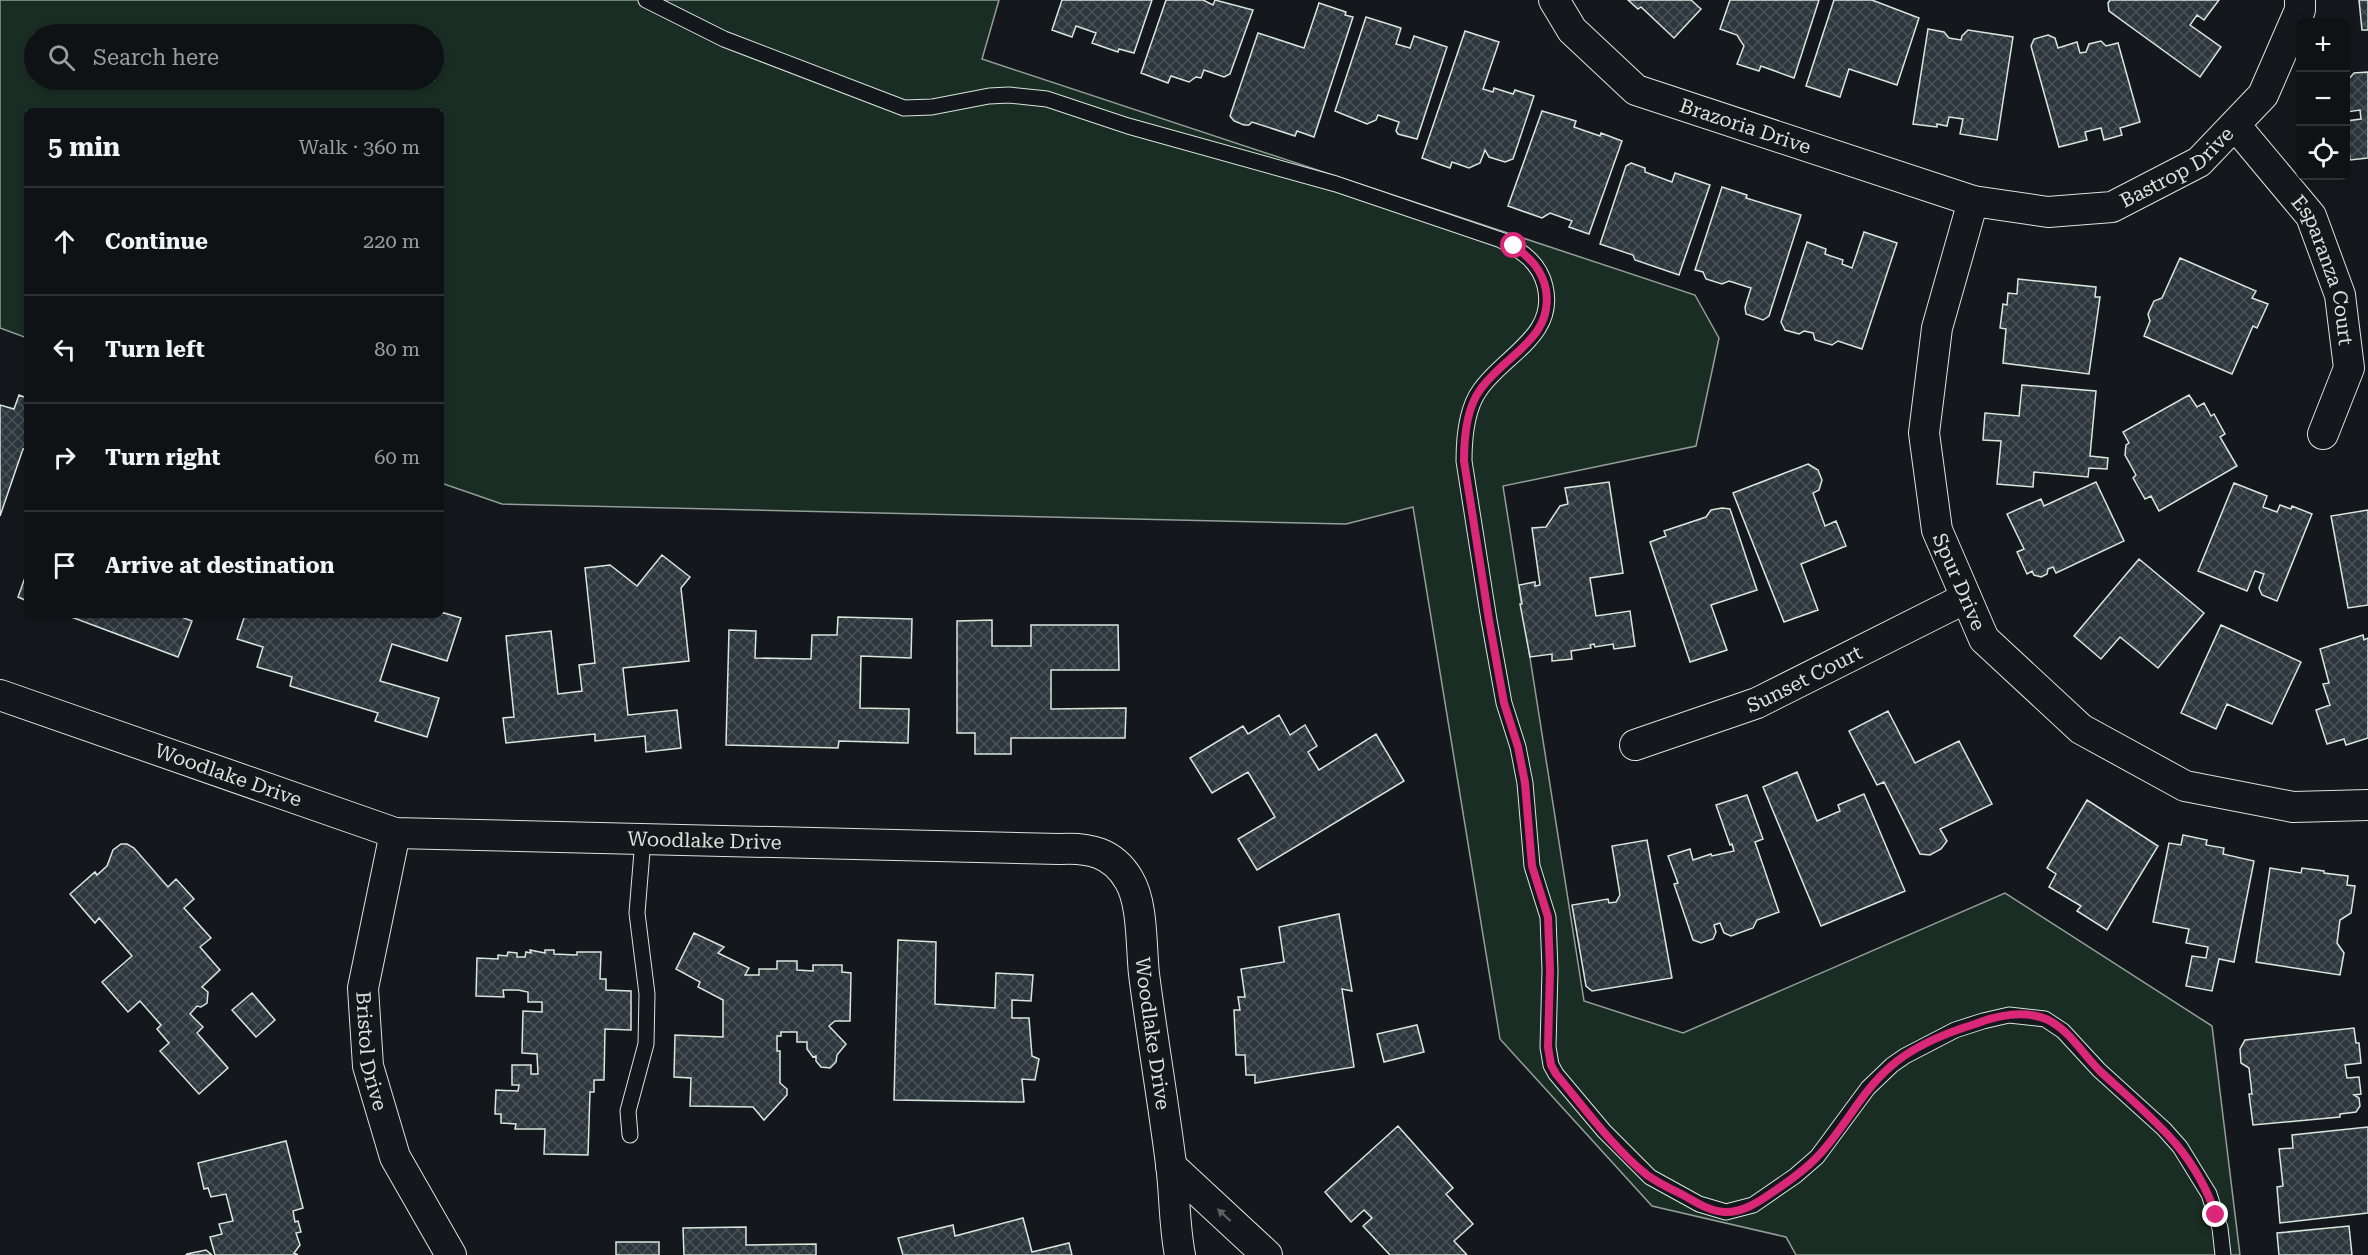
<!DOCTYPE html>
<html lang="en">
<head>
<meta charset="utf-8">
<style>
	:root { --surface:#0f1215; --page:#1d2022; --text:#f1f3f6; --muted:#9b9ea0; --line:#2f3234 }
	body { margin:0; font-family:"Roboto Serif",serif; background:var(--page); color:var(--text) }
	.controls { position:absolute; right:18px; top:18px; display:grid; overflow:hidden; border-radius:9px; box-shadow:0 3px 9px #0003 }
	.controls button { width:54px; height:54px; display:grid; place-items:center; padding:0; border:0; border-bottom:2px solid var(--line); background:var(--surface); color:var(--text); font:30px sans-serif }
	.stop { position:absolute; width:18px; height:18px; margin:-14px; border:4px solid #db2777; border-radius:50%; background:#fff }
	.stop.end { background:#db2777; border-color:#fff; box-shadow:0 2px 6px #0008 }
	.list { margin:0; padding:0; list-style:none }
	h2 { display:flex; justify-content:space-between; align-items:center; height:78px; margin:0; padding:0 24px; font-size:26px }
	h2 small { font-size:20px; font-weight:400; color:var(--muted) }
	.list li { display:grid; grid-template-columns:39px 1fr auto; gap:18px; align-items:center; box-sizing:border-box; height:108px; padding:0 24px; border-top:2px solid var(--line) }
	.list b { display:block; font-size:22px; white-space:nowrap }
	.list em { font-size:20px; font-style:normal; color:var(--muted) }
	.icon { flex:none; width:33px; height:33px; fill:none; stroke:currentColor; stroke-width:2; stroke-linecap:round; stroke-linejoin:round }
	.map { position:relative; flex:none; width:2368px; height:1255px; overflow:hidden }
	.search { position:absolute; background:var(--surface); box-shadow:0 3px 9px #0003; left:24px; top:24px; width:420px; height:66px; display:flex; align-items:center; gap:15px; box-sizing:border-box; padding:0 21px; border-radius:33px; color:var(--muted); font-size:22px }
	.panel { position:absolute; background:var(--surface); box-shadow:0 3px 9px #0003; left:24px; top:108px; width:420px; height:510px; border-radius:9px }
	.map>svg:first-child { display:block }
</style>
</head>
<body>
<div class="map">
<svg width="2368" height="1255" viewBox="0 0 2368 1255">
	<defs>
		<pattern id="building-cross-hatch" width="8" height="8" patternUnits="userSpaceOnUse" patternTransform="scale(1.5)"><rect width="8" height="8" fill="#2c363c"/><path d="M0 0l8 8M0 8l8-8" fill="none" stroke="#4a5358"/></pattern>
	</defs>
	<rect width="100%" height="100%" fill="#14181c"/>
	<path fill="#1a2d24" stroke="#939e99" stroke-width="1.5" fill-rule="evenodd" d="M0 0H999L982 59 1695 295 1719 338 1696 446 1503 486 1584 1001 1683 1033 2005 893 2212 1026 2240 1255H1796L1786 1237 1652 1206 1500 1039 1413 507 1346 524 502 504 441 483V111H27V338L0 328ZM34 34H434V80H34Z"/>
	<path fill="url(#building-cross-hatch)" stroke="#d8e6dc" stroke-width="1.5" d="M1062 0H1152L1134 53 1119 49 1118 52 1092 43 1096 33 1076 26 1072 37 1052 30Z
		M1166 0H1203L1213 5 1215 0 1253 10 1230 74 1224 77 1204 70 1201 78 1196 77 1189 82 1171 76 1168 83 1141 73Z
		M1628 0H1691L1701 9 1674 38 1641 7 1638 9Z
		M1730 0H1819L1794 78 1761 66 1759 71 1737 64 1744 46 1737 35 1720 29Z
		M1834 0H1872L1919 18 1897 85 1849 69 1840 97 1806 86Z
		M2110 0H2219L2204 20 2197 15 2190 25 2221 47 2200 77 2109 11 2108 3Z
		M2359 0H2368V30H2362Z
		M1319 3 1346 12 1345 15 1353 17 1314 137 1297 131 1295 136 1252 122 1249 125H1244L1234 121 1230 116 1258 33 1304 48Z
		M1366 17 1401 28 1396 44 1410 48 1414 36 1447 47 1417 139 1398 134 1396 131 1399 122 1378 115 1376 120 1367 124 1335 111Z
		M1928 29 1944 32 1949 38 1961 40 1962 36 1968 30 2013 37 1997 140 1960 134 1963 119 1949 117 1947 126 1937 124V127L1913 124Z
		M1465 31 1499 42 1483 89 1493 92 1494 88 1513 94 1515 90 1534 96 1513 159 1505 162 1489 157 1485 150 1480 163 1469 168 1452 162 1450 168 1422 158Z
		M2048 35 2055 38 2058 48 2077 42 2080 53 2086 52 2089 44 2101 41 2106 46 2118 43 2140 122 2120 128 2122 135 2104 140 2101 128 2085 132 2087 140 2059 147 2031 46 2034 39Z
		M2368 72V158L2350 160 2346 121 2361 119 2360 110 2347 112V81L2354 73Z
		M1542 111 1576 121 1574 127 1600 136 1601 133 1622 141 1589 234 1569 227 1572 221 1550 213 1542 218 1508 206Z
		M1631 163 1645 168V172L1672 182 1675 173 1710 185 1679 275 1635 260 1633 255 1600 244 1626 166Z
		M1722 187 1747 195 1746 198 1801 215 1769 316 1763 320 1746 314 1745 307 1751 288 1729 281 1722 284 1706 279 1703 272 1695 270Z
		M1864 232 1897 243 1862 349 1838 341 1832 345 1815 340 1813 333 1804 331 1799 334 1785 330 1781 322 1807 242 1826 249 1825 254 1843 260 1842 264 1852 268Z
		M2180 258 2256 291 2252 298 2268 304 2257 328 2253 326 2232 374 2144 336 2150 321 2148 314 2154 301 2162 298Z
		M2018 279 2096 287 2095 297H2100L2089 374 2003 363 2006 329 2000 328 2003 304 2007 305 2008 293 2017 294Z
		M2022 385 2096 391 2090 456 2108 458 2107 469 2089 468 2088 477 2034 472 2033 487 1997 484 2001 441 1983 440 1985 413 2019 416Z
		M19 395 27 398V450L23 449 0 516V405L14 409Z
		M2189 395 2197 407 2204 403 2211 416 2214 414 2225 434 2220 437 2237 466 2159 511 2151 496 2145 499 2133 478 2136 475 2125 455 2126 445 2129 443 2123 432Z
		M1808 464 1818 470 1822 480 1819 490 1813 493 1825 526 1836 521 1846 546 1801 564 1818 610 1784 622 1733 493Z
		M1609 482 1623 573 1590 578 1596 616 1630 611 1635 646 1614 649 1613 644 1595 647 1594 644 1590 645 1591 648 1571 651 1572 659 1552 661V654L1530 657 1520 604H1522L1519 585 1535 582V586L1540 585 1532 528 1546 527 1560 506 1568 504 1565 488Z
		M2096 482 2124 541 2056 573 2053 567 2048 569 2047 574 2041 577 2034 575 2032 571 2027 574 2017 552 2024 549 2007 514 2041 499 2044 506Z
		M2234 483 2267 496 2263 507 2277 512 2280 505 2291 509 2292 506 2312 514 2277 601 2262 595 2259 588 2264 574 2255 571 2247 591 2198 571Z
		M1722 508 1730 509 1757 590 1711 605 1727 650 1690 662 1650 542 1666 536 1664 531 1706 517 1711 510Z
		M2368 510V605L2348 608 2331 516Z
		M662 555 690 577 681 588 689 661 623 668 628 715 677 710 681 748 646 752 645 736 595 741V734L506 743 503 718 514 717 506 636 551 631 558 694 582 691 579 665 595 663 585 568 610 565 637 586Z
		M2139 559 2204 613 2158 668 2120 637 2101 659 2074 636Z
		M27 572V601L18 597Z
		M441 612 461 618 447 661 392 644 380 681 439 698 427 737 375 721 378 713 290 686 292 677 257 667 263 647 237 639 245 615 334 617V615H441Z
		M66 615H176L192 621 178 657Z
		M838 617 912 619 911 658 861 656 860 708 909 709 908 743 839 741 838 748 726 745 729 630 756 631 755 658 811 659 812 635H837Z
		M992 620V646H1031V625H1118L1119 670H1051V709L1126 708 1125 738H1011V754H975V733H957V621Z
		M2221 625 2301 662 2272 724 2227 704 2216 729 2181 713Z
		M2363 635 2364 640 2368 638V738L2346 745 2344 739 2327 744 2316 710 2330 705 2323 684 2329 683 2320 649Z
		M1888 711 1915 763 1959 741 1992 804 1940 829 1947 841 1941 849 1930 855 1920 854 1884 782 1877 785 1849 731Z
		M1279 715 1290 735 1305 725 1317 746 1308 752 1319 770 1376 734 1404 781 1257 870 1238 839 1275 817 1248 772 1212 793 1190 758 1243 726 1248 734Z
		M1797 772 1817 821 1840 811 1838 805 1864 794 1905 891 1821 926 1763 787Z
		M1747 795 1763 839 1755 842 1779 912 1757 920 1753 928 1731 936 1724 933 1720 923 1714 925 1716 932 1713 939 1701 943 1693 940 1674 884 1678 883 1668 856 1690 849 1693 860 1711 854 1712 856 1734 851 1732 844 1730 845 1716 805Z
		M2087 800 2158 846 2107 930 2077 911 2081 906 2049 887 2056 874 2047 868Z
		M2183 835 2207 840 2206 845 2224 848 2223 854 2254 861 2234 962 2219 959 2212 991 2186 986 2192 956 2206 958 2208 947 2186 943 2189 929 2153 922 2169 843 2181 845Z
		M1647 840 1672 978 1592 991 1586 986 1572 905 1608 899 1609 903 1616 902 1620 895 1612 846Z
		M121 844H127L134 848 168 887 176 879 194 899 184 908 211 938 200 947 220 970 202 987 208 992 207 1003 201 1007 197 1006 190 1014 203 1027 197 1033 228 1068 199 1094 160 1051 169 1043 157 1029 161 1025 140 1001 128 1012 102 982 132 956 99 918 95 923 70 894 95 872 97 875 107 866 113 850Z
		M2270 868 2301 873 2302 868 2324 871V873L2348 876 2347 885 2355 886 2351 913 2340 920 2337 943 2344 953 2340 975 2256 962Z
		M1339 914 1352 991 1342 989 1354 1067 1255 1083V1075H1246L1245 1055H1236L1234 1010H1240L1238 997H1245L1241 969 1284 962 1279 927Z
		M694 933 724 947 718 953 749 968 745 975H759V969H777V961H797V970L813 971V965H842V972L851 973 850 1021H835L829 1026 846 1044 837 1055 836 1062 830 1068 821 1067 816 1061V1056L813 1057 807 1049V1042H797V1032H781V1036H777V1051H780V1083L787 1089V1095L764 1120 753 1107 690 1106 691 1078 674 1077 675 1035 723 1037V1000L698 987 700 982 676 969Z
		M898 940 936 942 935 1004 995 1008 996 973 1033 975 1031 1001 1012 1000V1018H1029L1032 1056 1039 1059 1035 1080 1022 1079 1024 1102 894 1100Z
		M530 950 545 953V950H554V954L577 955V952H601L600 979H606V990L631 991V1030L605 1029 604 1080H594V1092H590L588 1155 544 1154 545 1129H515L516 1124 501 1123V1114H495L496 1090 518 1091 519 1085H512V1065H531V1074H538L537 1054 522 1053 523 1011 542 1012V1002H528V992L518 990H503L504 997 476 996 477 958 498 959V955L507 956 508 952 517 953V957H525L526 952 531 953Z
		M252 993 275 1020 256 1037 232 1010Z
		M1417 1025 1424 1052 1384 1062 1377 1034Z
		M2354 1028 2356 1043H2359L2361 1063 2345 1065 2347 1078 2359 1077 2361 1094 2354 1095 2359 1098 2360 1106 2356 1112 2340 1114V1117L2253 1125 2249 1094H2252L2249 1068 2241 1063 2240 1049 2245 1040Z
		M1398 1126 1453 1188 1446 1194 1473 1224 1454 1241 1467 1255H1390L1363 1226 1372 1218 1364 1210 1351 1222 1325 1192Z
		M2368 1127V1213L2280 1223 2277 1187 2283 1186 2279 1149 2293 1148 2292 1135Z
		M286 1141 303 1208 293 1211 295 1222 298 1221 301 1232 296 1233 300 1245 294 1253 298 1255H215L210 1237 222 1234 219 1224 233 1221 226 1194 211 1197 208 1188 204 1189 198 1163Z
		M1023 1218 1032 1252 1069 1243 1072 1255H903L898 1238 953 1225 955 1236Z
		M2349 1226 2352 1255H2279L2277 1233Z
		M746 1227V1245L816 1244V1255H684L683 1228Z
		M616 1242H659V1255H616Z
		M206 1250 212 1255H186L187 1254Z"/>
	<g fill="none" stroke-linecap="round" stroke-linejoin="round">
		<defs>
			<path id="lane" d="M646 0 724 39 904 108 932 107 989 96 1009 95 1047 99 1128 126 1336 184 1501 240C1522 251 1539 262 1545 286 1557 336 1504 355 1480 390 1466 409 1464 438 1464 461L1489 620 1504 703 1518 747 1525 783 1532 866 1548 917 1550 970 1548 1047 1551 1065 1556 1074 1604 1131 1650 1177 1699 1204 1726 1212 1753 1205 1795 1176 1817 1157 1868 1088 1892 1065 1905 1056 1955 1030 1983 1021 2009 1015 2045 1019 2063 1031 2099 1070 2164 1129 2180 1147 2209 1194 2220 1228 2223 1255
				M630 1135 628 1111 646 1044 647 994 637 913 643 839"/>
			<g id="street">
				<path id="s1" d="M1554 0 1572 30 1636 90 1973 201 2048 212 2112 207 2199 162 2263 95 2300 10V0"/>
				<path id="s2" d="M2235 125 2311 216 2340 295 2349 368 2323 434"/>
				<path id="s3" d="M1973 201 1937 328 1924 433 1937 530 1984 639 2081 729 2185 786 2293 807 2368 805"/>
				<path id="s4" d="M0 695 395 833 1059 849C1088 847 1113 852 1129 880 1143 903 1141 946 1144 974 1152 1037 1163 1100 1171 1164 1175 1194 1174 1225 1180 1255"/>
				<path id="s5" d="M1635 745 1757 703 1966 598"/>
				<path id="s6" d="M395 833 363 988 368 1066 395 1157 451 1255"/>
				<path d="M1171 1166 1267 1255"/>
			</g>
		</defs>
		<use href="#lane" stroke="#d8e6dc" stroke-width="17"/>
		<use href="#street" stroke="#d8e6dc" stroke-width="32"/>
		<use href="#lane" stroke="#14181c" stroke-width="15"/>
		<use href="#street" stroke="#14181c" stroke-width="30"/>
	</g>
	<defs><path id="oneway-solid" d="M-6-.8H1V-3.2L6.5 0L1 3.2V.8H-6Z" transform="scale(1.5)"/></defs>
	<use fill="#59605f" href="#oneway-solid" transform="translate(1224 1215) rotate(-137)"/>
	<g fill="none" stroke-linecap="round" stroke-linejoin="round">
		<path stroke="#db2777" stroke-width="8" d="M1514 246C1530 258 1542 269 1546 290 1554 339 1504 355 1480 390 1466 409 1464 438 1464 461L1489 620 1504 703 1518 747 1525 783 1532 866 1548 917 1550 970 1548 1047 1551 1065 1556 1074C1583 1106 1614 1149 1647 1175 1658 1183 1671 1189 1683 1195 1696 1202 1709 1211 1724 1212 1741 1213 1757 1203 1770 1194 1786 1183 1803 1172 1816 1158 1844 1130 1859 1094 1890 1067 1913 1046 1946 1033 1975 1024 1996 1016 2024 1010 2046 1019 2069 1029 2083 1055 2101 1072 2151 1118 2193 1148 2216 1215"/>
	</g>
	<g text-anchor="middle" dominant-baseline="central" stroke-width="4.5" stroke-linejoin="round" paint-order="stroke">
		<g font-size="20" fill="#d8e6dc" stroke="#14181c">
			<text stroke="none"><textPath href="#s1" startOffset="238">Brazoria Drive</textPath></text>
			<text stroke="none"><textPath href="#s1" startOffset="694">Bastrop Drive</textPath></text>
			<text stroke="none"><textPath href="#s2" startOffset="174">Esparanza Court</textPath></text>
			<text stroke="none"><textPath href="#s3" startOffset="392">Spur Drive</textPath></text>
			<text stroke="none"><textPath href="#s5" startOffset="182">Sunset Court</textPath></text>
			<text stroke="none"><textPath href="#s4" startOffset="242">Woodlake Drive</textPath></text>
			<text stroke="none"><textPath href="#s4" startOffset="728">Woodlake Drive</textPath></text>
			<text stroke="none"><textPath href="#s4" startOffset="1320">Woodlake Drive</textPath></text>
			<text stroke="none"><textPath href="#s6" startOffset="222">Bristol Drive</textPath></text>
		</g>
	</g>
</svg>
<div class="controls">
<button>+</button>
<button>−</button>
<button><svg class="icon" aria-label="locate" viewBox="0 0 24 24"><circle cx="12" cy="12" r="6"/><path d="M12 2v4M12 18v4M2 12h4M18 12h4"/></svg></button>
</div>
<div class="stop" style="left:1514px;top:246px"></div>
<div class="stop end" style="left:2216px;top:1215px"></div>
<div class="search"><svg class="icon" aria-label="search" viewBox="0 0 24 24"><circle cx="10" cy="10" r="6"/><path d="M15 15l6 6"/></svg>Search here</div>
<section class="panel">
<h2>5 min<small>Walk · 360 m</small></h2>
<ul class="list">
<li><svg class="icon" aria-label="ahead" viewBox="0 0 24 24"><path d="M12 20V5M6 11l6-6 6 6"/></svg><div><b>Continue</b></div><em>220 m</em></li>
<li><svg class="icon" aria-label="left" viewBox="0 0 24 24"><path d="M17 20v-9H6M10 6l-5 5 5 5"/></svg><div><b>Turn left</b></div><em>80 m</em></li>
<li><svg class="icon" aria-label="right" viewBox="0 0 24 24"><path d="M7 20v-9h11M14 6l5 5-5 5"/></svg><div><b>Turn right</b></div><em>60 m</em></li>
<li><svg class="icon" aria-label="arrive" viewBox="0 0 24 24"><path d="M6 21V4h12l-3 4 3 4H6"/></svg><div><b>Arrive at destination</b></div></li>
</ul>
</section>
</div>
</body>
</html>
